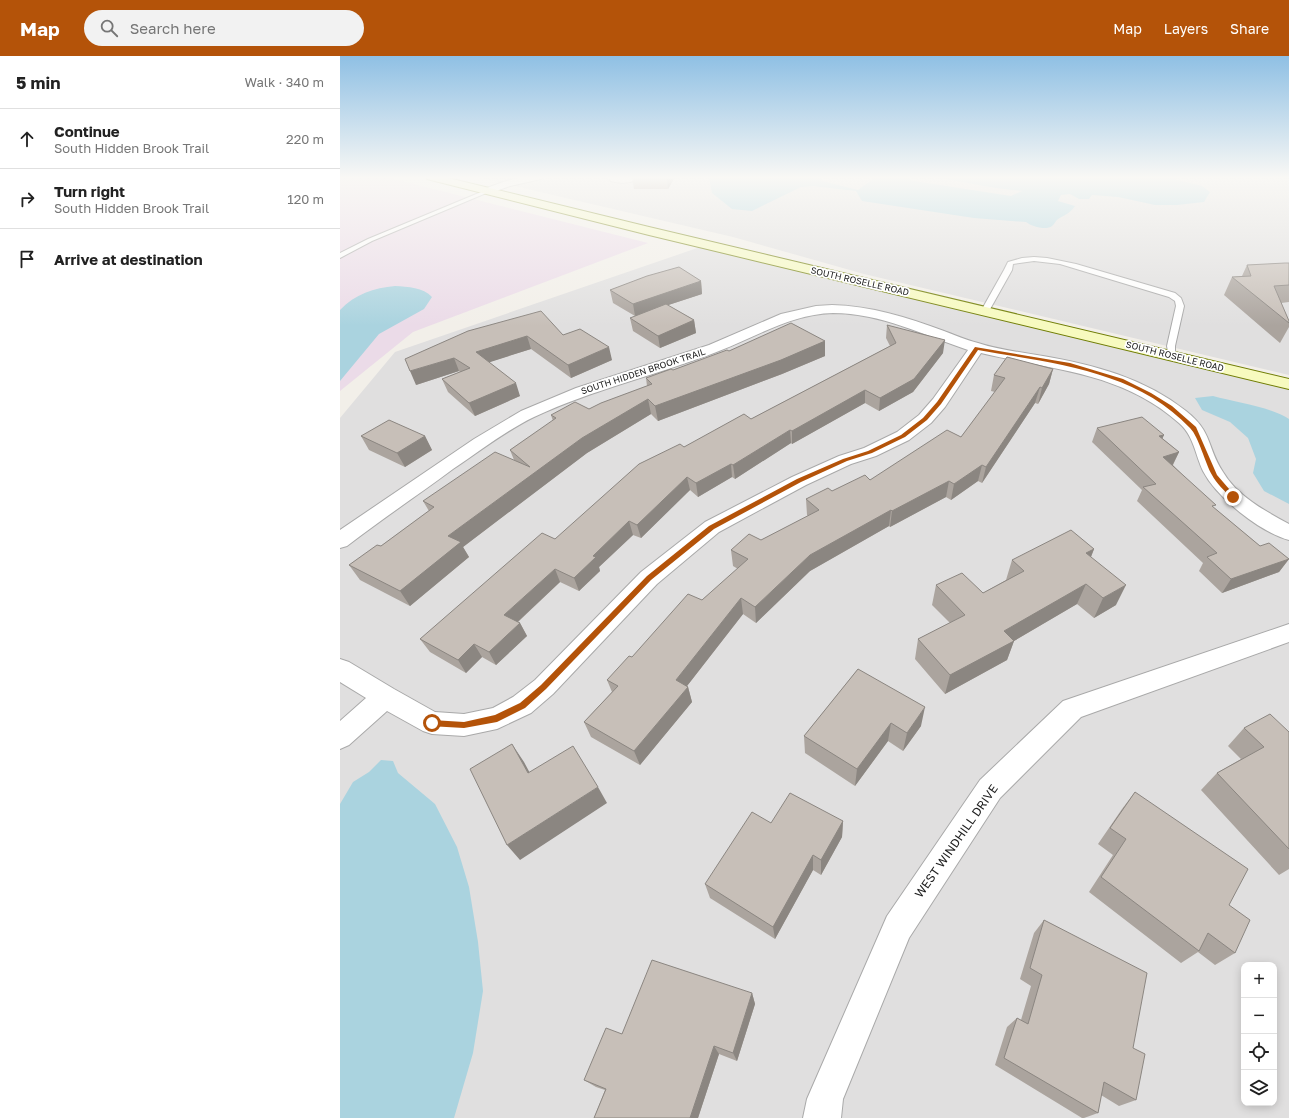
<!DOCTYPE html>
<html lang="en">
<head>
<meta charset="utf-8">
<style>
	:root { --surface:#fff; --page:#f2f2f2; --text:#222; --muted:#767676; --line:#e0e0e0; --accent:#b45309 }
	body { margin:0; font-family:"Golos Text",sans-serif; background:var(--page); color:var(--text) }
	.controls { position:absolute; right:12px; bottom:12px; display:grid; overflow:hidden; border-radius:8px; box-shadow:0 2px 10px #0003 }
	.controls button { width:36px; height:36px; display:grid; place-items:center; padding:0; border:0; border-bottom:1px solid var(--line); background:var(--surface); color:var(--text); font:20px sans-serif }
	.stop { position:absolute; width:12px; height:12px; margin:-9px; border:3px solid #b45309; border-radius:50%; background:#fff }
	.stop.end { background:#b45309; border-color:#fff; box-shadow:0 1px 4px #0008 }
	.list { margin:0; padding:0; list-style:none }
	h2 { display:flex; justify-content:space-between; align-items:center; height:52px; margin:0; padding:0 16px; font-size:17px }
	h2 small { font-size:13px; font-weight:400; color:var(--muted) }
	.list li { display:grid; grid-template-columns:26px 1fr auto; gap:12px; align-items:center; box-sizing:border-box; height:60px; padding:0 16px; border-top:1px solid var(--line) }
	.list b { display:block; font-size:15px; white-space:nowrap }
	.list p { margin:0; font-size:13px; white-space:nowrap; color:var(--muted) }
	.list em { font-size:13px; font-style:normal; color:var(--muted) }
	.icon { flex:none; width:22px; height:22px; fill:none; stroke:currentColor; stroke-width:2; stroke-linecap:round; stroke-linejoin:round }
	.map { position:relative; flex:none; width:949px; height:1062px; overflow:hidden }
	header { display:flex; align-items:center; gap:24px; box-sizing:border-box; height:56px; padding:0 20px; background:var(--accent); color:#fff }
	header strong { font-size:19px }
	nav { display:flex; gap:22px; margin-inline-start:auto; font-size:14px }
	.search { width:280px; height:36px; background:var(--page); display:flex; align-items:center; gap:10px; box-sizing:border-box; padding:0 14px; border-radius:22px; color:var(--muted); font-size:15px }
	main { display:flex }
	aside { flex:1; background:var(--surface) }
	.map>svg:first-child { display:block }
</style>
</head>
<body>
<header>
<strong>Map</strong>
<div class="search"><svg class="icon" aria-label="search" viewBox="0 0 24 24"><circle cx="10" cy="10" r="6"/><path d="M15 15l6 6"/></svg>Search here</div>
<nav><a>Map</a><a>Layers</a><a>Share</a></nav>
</header>
<main>
<aside>
<h2>5 min<small>Walk · 340 m</small></h2>
<ul class="list">
<li><svg class="icon" aria-label="ahead" viewBox="0 0 24 24"><path d="M12 20V5M6 11l6-6 6 6"/></svg><div><b>Continue</b><p>South Hidden Brook Trail</p></div><em>220 m</em></li>
<li><svg class="icon" aria-label="right" viewBox="0 0 24 24"><path d="M7 20v-9h11M14 6l5 5-5 5"/></svg><div><b>Turn right</b><p>South Hidden Brook Trail</p></div><em>120 m</em></li>
<li><svg class="icon" aria-label="arrive" viewBox="0 0 24 24"><path d="M6 21V4h12l-3 4 3 4H6"/></svg><div><b>Arrive at destination</b></div></li>
</ul>
</aside>
<div class="map">
<svg width="949" height="1062" viewBox="0 0 949 1062">
	<rect width="100%" height="100%" fill="#f2efe9"/>
	<path fill="#e0dfdf" fill-rule="evenodd" d="M136 121H949V319L524 218 393 181Z
		M366 189 949 328V1062H0V362L55 296ZM904 909H934V1047H904Z"/>
	<path fill="#ebdbe8" d="M0 121H46L308 187 73 276 0 335Z"/>
	<path fill="#aad3df" d="M369 121H478L482 125 518 134 536 121H564L566 123 580 126 671 140 682 135 656 132 595 121H825L862 130 870 136 864 146 837 149H815L778 141 752 139 749 143H739L730 138 721 139 718 145 735 150C730 157 725 159 718 163 715 165 715 168 712 170 706 175 691 170 686 166L634 162 522 145 516 135 473 130 461 131 412 155 392 153 372 137Z
		M55 230C68 231 83 231 92 241L84 253 39 278 0 325V254C15 238 34 232 55 230Z
		M873 340C895 346 931 351 949 363V448L924 435 913 417 916 403 908 382 890 366 862 354 855 342Z
		M41 704 53 705 58 717 95 748 117 791 129 831 138 886 143 935 133 997 114 1062H0V748L13 726 29 716Z"/>
	<g fill="none" stroke-linecap="round" stroke-linejoin="round">
		<defs>
			<path id="service" d="M146 134 151 135 32 185 0 202V197L28 183Z
				M694 201 707 202 736 208 835 237 841 242 844 250 835 290V301H829L827 290 836 250 835 245 829 241 720 208 694 205 673 208 672 214 649 255 648 257H642L641 255 664 214 668 206 682 202Z"/>
			<path id="minor" d="M183 121H202L201 123 170 130 148 138 143 135 144 133 163 126Z
				M271 121H295L296 123C291 128 278 127 271 125L270 123Z
				M492 249C531 250 567 261 604 275 615 279 626 284 638 287 659 294 681 296 703 300 755 309 804 322 846 355 873 376 867 392 883 416 897 440 925 455 949 468V484C920 476 877 442 863 415 855 398 854 380 839 367 782 316 712 314 641 297L605 351 591 367 569 384 536 400 511 408 466 429 379 476 317 528 213 638 191 657 157 673 124 680 92 678 83 675 47 655 9 689 0 693V665L26 642 0 626V603L9 606 54 633 95 656 124 658 153 652 173 641 195 624 301 516 365 466 452 421 499 400 524 392 557 376 579 359 593 343 628 294C583 279 541 257 493 257 451 258 416 281 379 295 318 319 254 333 194 361 165 375 140 395 113 413 78 439 42 463 7 490L0 492V474L134 383 181 355 236 332 369 289 441 258 476 250Z
				M949 568V586L741 661 660 742 569 882 503 1043 501 1062H463L467 1043 547 860 640 724 723 645Z"/>
			<path id="secondary" d="M86 121H104L309 171 949 323V333L309 179 87 123Z"/>
		</defs>
		<use href="#service" stroke="#a9a9a9" stroke-width="2"/>
		<use href="#minor" stroke="#a9a9a9" stroke-width="2"/>
		<use href="#secondary" stroke="#707d05" stroke-width="2"/>
		<use href="#service" fill="#fff" fill-rule="evenodd"/>
		<use href="#minor" fill="#fff" fill-rule="evenodd"/>
		<use href="#secondary" fill="#f7fabf" fill-rule="evenodd"/>
	</g>
	<path fill="#aba49e" d="M292 121H335L328 133H294Z
		M949 207V246L941 247 949 265V271L940 287 884 239 892 221 902 220 907 209Z
		M361 225 362 238 328 249 354 264 356 277 320 292 293 275 290 262 295 260 273 247 270 234Z
		M547 269 603 297 573 336 539 355 525 347 452 388 451 387 395 423 392 421 358 441 350 434 301 482 293 479 259 511 260 515 239 535 220 526 178 566 180 567 187 580 156 609 142 601 126 617 90 596 80 583 215 483 344 391 411 363 550 290 546 282Z
		M128 275 223 279 272 304 231 322 191 293 149 306 180 340 135 360 108 336 102 323 120 316 119 315 76 329Z
		M485 285V300L442 318 318 365 311 358 247 397 123 491 129 501 70 550 20 524 9 509 41 490 89 455 83 445 174 404 170 394 213 365 211 359 249 353 307 330 306 322 333 314 389 295Z
		M713 313 709 328 698 348 695 347 642 427 638 425 611 444 606 441 550 471 549 470 470 515 416 567 403 558 347 630 348 631 352 646 300 709 251 681 244 666 272 636 267 624 292 601 362 544 398 513 393 510 391 494 421 484 468 460 467 459 466 443 530 424 621 381 655 336 651 335 654 319Z
		M757 372 824 379 822 382 839 396 833 409 874 452 920 490 949 503 939 516 882 537 859 515 863 507 797 445 802 434 752 386Z
		M21 380H85L92 394 65 411 29 394Z
		M754 493 751 501 776 549 754 562 737 548 674 585 667 604 605 638 575 603 578 583 610 567 592 549 596 529 643 537 666 524 672 504Z
		M518 613 581 670 563 695 548 685 515 730 465 697 464 680Z
		M904 672 949 676V813L939 819 861 734 877 717 901 703 888 690Z
		M795 736 889 849 895 897 875 909 858 896 841 907 749 836 773 799 758 788 782 753Z
		M503 765 502 781 481 819 473 814 435 883 370 842 365 828 431 767Z
		M704 864 793 992 796 1044 779 1050 761 1039 758 1057 744 1062H742L655 1009 667 971 677 962 681 964 691 930 680 923 694 877Z
		M412 937 415 948 397 1005 379 998 358 1062H254L265 1034 256 1031 244 1024 282 978Z"/>
	<path fill="#8b8681" d="M327 121H335L328 133Z
		M361 225 362 238 295 260 293 248Z
		M354 264 356 277 320 292 318 280Z
		M187 280 191 293 141 309 136 296Z
		M605 284 603 297 573 336 539 355 540 342Z
		M485 285V300L442 318 318 365 315 350Z
		M269 291 272 304 231 322 228 309Z
		M114 302 119 315 76 329 70 315Z
		M713 313 709 328 698 348 702 332Z
		M176 327 180 340 135 360 129 347Z
		M700 331 695 347 642 427 646 411Z
		M525 334V347L452 388V375Z
		M308 343 311 358 247 397 123 491 129 501 70 550 60 535 108 480 242 382Z
		M450 374 451 387 395 423 393 409Z
		M824 379 818 392 819 380Z
		M85 380 92 394 65 411 57 397Z
		M839 396 832 410 823 401Z
		M391 408 392 421 358 441 356 427Z
		M642 409 638 425 611 444 614 428Z
		M347 421 350 434 301 482 297 469Z
		M609 425 606 441 550 471 552 455Z
		M551 454 549 470 470 515 416 567 415 551 470 499Z
		M289 465 293 479 259 511 260 515 239 535 234 522 253 500Z
		M754 493 746 513V497Z
		M949 503 939 516 882 537 891 523Z
		M215 513 220 526 171 572 164 559Z
		M746 528 737 548 674 585 667 604 605 638 610 619 664 575Z
		M786 529 776 549 754 562 763 542Z
		M401 542 403 558 340 639 336 624Z
		M180 567 187 580 156 609 149 596Z
		M134 588 142 601 126 617 118 604Z
		M348 631 352 646 300 709 294 695Z
		M585 651 581 670 563 695 567 677Z
		M551 667 548 685 515 730 517 713Z
		M172 688 184 706 199 734 188 717Z
		M258 731 267 747 180 804 167 789Z
		M503 765 502 781 481 819V804Z
		M473 799V814L435 883 433 871Z
		M412 937 415 948 397 1005 393 997Z
		M374 990 379 998 358 1062H350Z"/>
	<path fill="#c7bfb8" stroke="#8b8681" d="M945 207H949V229L934 230 949 265V267L892 221 911 220 907 209Z
		M339 211 361 225 293 248 270 234 307 220Z
		M326 248 354 264 318 280 290 262Z
		M201 255 223 279 240 273 269 291 228 309 187 280 136 296 176 327 129 347 102 323 130 312 114 302 70 315 65 303 128 275Z
		M451 267 485 285 441 304 315 350 308 343 242 382 108 480 121 486 60 535 9 509 37 489 41 490 94 451 83 445 155 396 190 411 170 394 216 362 211 359 235 346 249 353 261 347 312 328 306 322 331 313 333 314 387 294 389 295Z
		M547 269 605 284 574 323 540 342 525 334 452 375 450 374 393 409 391 408 356 427 347 421 297 469 289 465 253 500 256 501 234 522 215 513 164 559 180 567 149 596 134 588 118 604 80 583 202 477 215 483 299 408 340 388 344 391 404 358 411 363 556 287Z
		M667 301 713 313 702 332 700 331 646 411 642 409 614 428 609 425 552 455 551 454 470 499 415 551 401 542 336 624 348 631 294 695 244 666 278 630 267 624 289 600 292 601 348 538 362 544 408 503 391 494 409 478 421 484 479 454 466 443 488 432 492 435 525 419 530 424 607 374 621 381 665 322 654 319Z
		M802 361 824 379 819 380 839 396 823 401 876 449 872 450 920 490 929 487 949 503 891 523 867 501 877 497 803 431 816 428 757 372Z
		M49 364 85 380 57 397 21 380Z
		M731 474 754 493 746 497 786 529 763 542 746 528 664 575 674 585 610 619 578 583 625 559 596 529 622 517 643 537 684 515 672 504Z
		M518 613 585 651 567 677 551 667 517 713 464 680Z
		M930 658 949 676V793L877 717 924 691 904 672Z
		M172 688 188 717 233 690 258 731 167 789 130 713Z
		M795 736 908 813 889 849 910 864 895 897 868 877 859 895 761 821 786 783 770 772Z
		M450 737 503 765 481 804 473 799 433 871 365 828 412 756 431 767Z
		M704 864 807 917 793 992 805 998 796 1044 764 1026 758 1057 664 1002 677 962 688 968 702 919 690 912Z
		M312 904 412 937 393 997 374 990 350 1062H254L266 1033 244 1024 266 972 282 978Z"/>
	<linearGradient id="sky" x2="0" y2="1"><stop stop-color="#8fc0e4"/><stop offset="0.45" stop-color="#f9f8f5"/><stop offset="1" stop-color="#f9f8f5" stop-opacity="0"/></linearGradient>
	<rect width="949" height="270" fill="url(#sky)"/>
	<path fill="#b45309" d="M635 291 730 307 783 323 811 337 832 350 856 371 877 419 896 441 891 442C885 435 876 427 872 419 865 407 859 381 850 372 796 314 711 307 638 294L601 348 587 364 565 381 532 397 507 405 461 426 374 473 311 524 206 633 185 652 157 666 124 672 89 670 88 667 92 664 124 666 155 659 180 647 201 629 307 520 369 470 457 423 503 403 528 395 561 379 583 362 597 346Z"/>
	<g text-anchor="middle" dominant-baseline="central" stroke-width="3.5" stroke-linejoin="round" paint-order="stroke">
		<g font-size="9" fill="#222" stroke="#fff">
			<text transform="translate(520 225) rotate(13)">SOUTH ROSELLE ROAD</text>
			<text transform="translate(835 300) rotate(14)">SOUTH ROSELLE ROAD</text>
			<text transform="translate(303 315) rotate(-18)">SOUTH HIDDEN BROOK TRAIL</text>
		</g>
		<g font-size="12" fill="#222" stroke="#fff">
			<text transform="translate(616 785) rotate(-55)">WEST WINDHILL DRIVE</text>
		</g>
	</g>
</svg>
<div class="controls">
<button>+</button>
<button>−</button>
<button><svg class="icon" aria-label="locate" viewBox="0 0 24 24"><circle cx="12" cy="12" r="6"/><path d="M12 2v4M12 18v4M2 12h4M18 12h4"/></svg></button>
<button><svg class="icon" aria-label="layers" viewBox="0 0 24 24"><path d="M12 4l9 5-9 5-9-5zM3 14l9 5 9-5"/></svg></button>
</div>
<div class="stop" style="left:92px;top:667px"></div>
<div class="stop end" style="left:893px;top:441px"></div>
</div>
</main>
</body>
</html>
